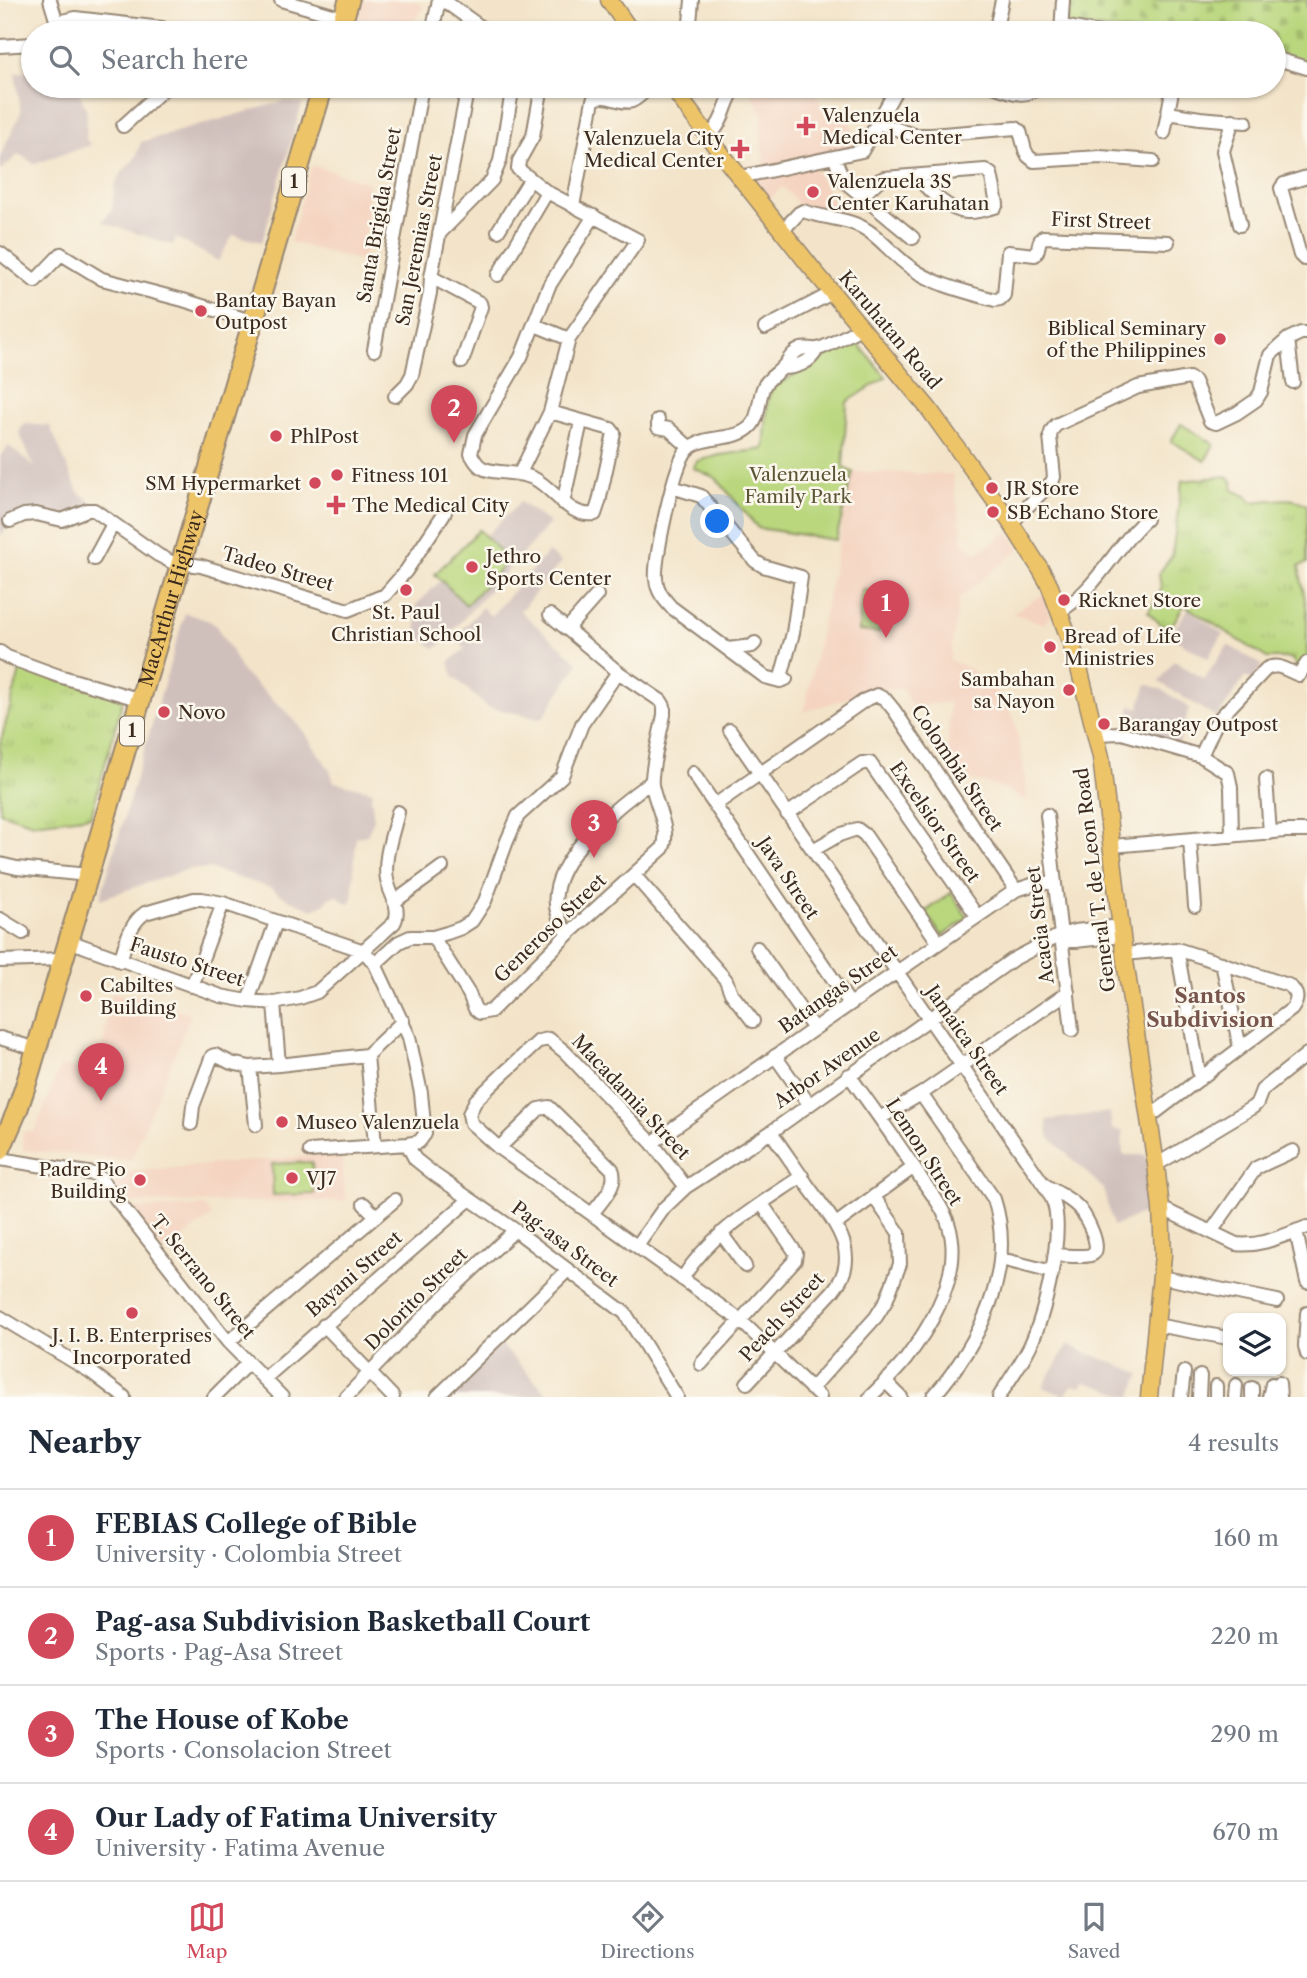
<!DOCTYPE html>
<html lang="en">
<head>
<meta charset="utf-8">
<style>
	:root { --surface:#fff; --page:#f2f2f3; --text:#1f2937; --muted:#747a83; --line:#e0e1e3; --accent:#d1495b }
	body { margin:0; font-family:"Libre Caslon Text",serif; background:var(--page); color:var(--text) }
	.controls { position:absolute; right:21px; bottom:21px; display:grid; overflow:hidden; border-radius:14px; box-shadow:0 2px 5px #0004 }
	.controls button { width:63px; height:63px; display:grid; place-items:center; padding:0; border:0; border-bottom:2px solid var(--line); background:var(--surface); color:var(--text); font:35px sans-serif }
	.you { position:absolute; left:718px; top:522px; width:24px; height:24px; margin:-18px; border:5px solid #fff; border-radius:50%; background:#1a73e8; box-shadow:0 0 0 10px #1a73e833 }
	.badge { display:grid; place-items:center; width:46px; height:46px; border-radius:50%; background:var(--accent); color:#fff; font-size:23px; font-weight:700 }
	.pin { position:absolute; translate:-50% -58px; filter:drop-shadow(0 2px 4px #0008) }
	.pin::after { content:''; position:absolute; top:37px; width:24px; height:21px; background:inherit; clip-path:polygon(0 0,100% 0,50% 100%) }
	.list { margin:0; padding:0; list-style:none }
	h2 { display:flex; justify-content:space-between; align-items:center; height:91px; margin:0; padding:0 28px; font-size:30px }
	h2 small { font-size:23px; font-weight:400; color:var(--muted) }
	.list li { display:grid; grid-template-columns:46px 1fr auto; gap:21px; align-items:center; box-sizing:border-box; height:98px; padding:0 28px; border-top:2px solid var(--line) }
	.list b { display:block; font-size:26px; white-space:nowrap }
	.list p { margin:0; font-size:23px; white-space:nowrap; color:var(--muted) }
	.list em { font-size:23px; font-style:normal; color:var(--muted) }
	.icon { flex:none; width:38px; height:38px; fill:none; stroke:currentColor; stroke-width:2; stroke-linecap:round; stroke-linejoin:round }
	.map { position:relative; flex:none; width:1307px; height:1397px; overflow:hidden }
	.search { position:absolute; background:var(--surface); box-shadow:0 2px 5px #0004; left:21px; right:21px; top:21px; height:77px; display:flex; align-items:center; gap:18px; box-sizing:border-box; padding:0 24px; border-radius:38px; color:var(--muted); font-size:26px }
	.sheet { height:483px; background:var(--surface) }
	nav { display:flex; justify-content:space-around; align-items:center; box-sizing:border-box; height:98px; border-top:2px solid var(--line); background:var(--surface); font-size:19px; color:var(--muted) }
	nav a { display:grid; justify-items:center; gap:4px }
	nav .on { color:var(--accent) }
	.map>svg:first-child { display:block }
</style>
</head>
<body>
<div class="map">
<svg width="1307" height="1397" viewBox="0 0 1307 1397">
	<defs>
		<pattern id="grass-tufts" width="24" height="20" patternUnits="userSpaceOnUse" patternTransform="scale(1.75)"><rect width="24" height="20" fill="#bad77e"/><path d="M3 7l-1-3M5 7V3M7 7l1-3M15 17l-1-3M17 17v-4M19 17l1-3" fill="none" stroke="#a1b96c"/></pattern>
		<pattern id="cemetery-stones" width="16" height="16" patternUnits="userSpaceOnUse" patternTransform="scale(1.75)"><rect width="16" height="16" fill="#bad77e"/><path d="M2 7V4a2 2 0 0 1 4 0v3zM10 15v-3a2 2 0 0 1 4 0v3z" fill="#a1b96c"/></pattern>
	</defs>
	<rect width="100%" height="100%" fill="#fbf7ec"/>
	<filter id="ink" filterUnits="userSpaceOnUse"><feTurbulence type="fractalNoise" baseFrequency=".0143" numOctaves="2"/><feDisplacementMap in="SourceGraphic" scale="14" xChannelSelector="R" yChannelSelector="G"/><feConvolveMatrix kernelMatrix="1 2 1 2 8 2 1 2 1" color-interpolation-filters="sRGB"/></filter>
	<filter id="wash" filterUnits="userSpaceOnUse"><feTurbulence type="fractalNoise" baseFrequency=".00686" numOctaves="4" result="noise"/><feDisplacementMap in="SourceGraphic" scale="28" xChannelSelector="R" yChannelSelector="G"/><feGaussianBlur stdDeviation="1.57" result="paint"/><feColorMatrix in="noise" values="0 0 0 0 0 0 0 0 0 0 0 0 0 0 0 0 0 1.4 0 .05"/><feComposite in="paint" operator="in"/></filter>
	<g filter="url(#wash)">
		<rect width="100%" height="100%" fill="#f3e4c9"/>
		<path fill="#f4d3c0" d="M364 0H415L423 7 419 16 401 33H354Z
			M747 86H812L828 119 850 115 855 150 765 168 760 133 763 115Z
			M312 165 369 183 364 262 290 242Z
			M812 165 843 217 804 210 784 188H781L766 203 748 179Z
			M853 472 952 474 964 544 978 553 1008 531 1020 549 959 598 950 660 971 670 997 692 1014 718 1022 756 1027 800 998 786 948 775 949 702 912 707 902 688 870 691 804 712Z
			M1044 594 1051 615 1044 624 1012 613Z
			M111 994 148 998 191 1014 131 1160 23 1150V1132L35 1131 60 1066 99 1071Z
			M341 1153 346 1201 127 1203 111 1183 116 1173Z
			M205 1206 212 1216 164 1252 131 1209Z"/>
		<path fill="#d0c0bc" d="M33 71V86H77L87 112 86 139 91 145 34 164 19 154 1 170 0 157 21 112 15 73Z
			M284 101 302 104 262 242 233 235 218 261 177 238 172 245 102 222 112 209 115 184 123 171 136 157 141 142Z
			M24 424 50 426 78 492 96 505 73 520 54 527 41 517 13 521 0 536V456L9 446 34 467 19 432Z
			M520 502 550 523 436 649 417 636 416 605Z
			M548 552 561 562 520 611 579 663 542 719 487 707 453 676 449 662 465 649 455 638 482 607 491 616Z
			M1188 609 1223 634 1208 658 1169 636Z
			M185 613 210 621 216 626 230 648 242 672 289 714 301 728 330 770 334 782 373 791 371 797 374 819 367 835 356 837 352 902 347 904 337 895 329 898 324 904 312 909 286 898 271 888 210 869H189L100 899Z
			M1228 645 1262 665 1253 680 1245 677 1217 718 1159 682 1174 661 1204 679Z
			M1147 684 1163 690 1189 708 1179 744 1127 729 1131 705 1139 708Z
			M1110 1112 1112 1129 1122 1131 1123 1155H1146L1151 1210 1113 1226 1103 1188 1048 1136 1047 1120Z
			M499 1343 551 1397H444Z
			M1067 1345 1141 1374 1131 1397 1085 1382 1081 1387 1072 1385 1065 1396 1043 1387Z"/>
		<path fill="url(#grass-tufts)" stroke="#7a804e" stroke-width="2" d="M1227 476 1232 481 1233 490 1246 496 1252 502C1269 501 1293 495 1307 505V563L1299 566 1307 611V656L1299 669 1291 658H1267L1184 605 1168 632 1148 612 1161 590 1159 573 1172 556 1182 481Z
			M21 667 123 699 91 816 33 823 0 812V744Z"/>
		<path fill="url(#cemetery-stones)" stroke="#7a804e" stroke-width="2" d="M1070 0H1307V64L1274 54V33H1144L1068 25Z"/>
		<path fill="#bad77e" stroke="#7a804e" stroke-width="2" d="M855 340 886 377 847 402 843 468 853 472 836 540 758 528 716 478 693 468 697 461 720 455 764 449 768 400 772 388Z
			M1181 424 1214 444 1205 461 1171 441Z
			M479 530 509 560 466 605 435 574Z
			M862 590 883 592 879 633 859 631Z
			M951 893 968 918 942 936 925 912Z
			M312 1162 314 1194 273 1195 272 1164Z"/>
	</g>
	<g filter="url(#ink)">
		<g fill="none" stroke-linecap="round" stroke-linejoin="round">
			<defs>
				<path id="minor" d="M50 0 60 33
					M281 0 343 18
					M443 0 489 33
					M58 22 75 18 162 28V33
					M690 23 692 0
					M1063 26 1100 33
					M432 33 439 0
					M995 33 1002 0
					M1061 33 1063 0
					M0 46 33 44
					M1274 58 1307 68
					M993 86C1013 93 1024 99 1043 86
					M1168 113 1200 118 1246 122
					M1233 120 1223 151 1240 225
					M879 123 914 135H931L1016 128 1020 131 1025 150 1028 156 1034 161 1100 157 1153 161
					M123 126 167 86
					M1164 133 1173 86
					M708 137C727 120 723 102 737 86
					M834 157 844 181 913 238
					M740 177 862 151 898 86
					M1307 177 1284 184 1281 188 1300 255 1304 259H1307
					M862 196 878 181 884 178 985 170 991 174 997 204 995 207C986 209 975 213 967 212 946 210 929 190 916 176
					M573 206 593 100C606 91 619 105 632 101 639 98 645 91 650 86
					M498 231 530 180
					M782 231 799 213 803 211C820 217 839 218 855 224 877 232 891 254 910 267 934 285 967 292 995 300L1000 299 1004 295 1008 252 1035 255C1040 250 1037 241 1043 237L1168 242
					M439 234 492 180 500 161 513 86
					M0 253 35 281 61 254 102 279 183 300 254 322
					M498 275 547 192
					M431 277 480 303 481 307 462 362
					M535 325 569 339
					M765 328 832 293
					M1288 339 1293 382
					M374 350 422 86
					M782 368C796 368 811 363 817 349
					M395 396 407 384 412 375 430 293 431 277 468 86
					M550 412 611 429 614 433 599 502 595 514C569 518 554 489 535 479 518 470 492 475 481 467 476 464 474 459 471 454L475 435 521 357 549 286 594 216
					M658 420V427L669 429 690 448
					M520 473 550 412 569 339 638 240 547 192 518 169 519 161 533 136 542 86
					M672 487 701 496 755 561 763 566 801 577 793 633 780 681
					M563 503 581 422
					M10 521 24 515 36 514 62 520 87 510H94L158 555 181 567
					M1011 523 1052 482 1054 477 1050 436 1052 430 1056 425 1138 387 1189 378 1194 381 1210 421 1216 423 1237 413 1256 400 1261 392 1270 355 1288 339 1301 333H1307
					M94 559 113 524
					M182 563 201 566 348 610 385 595 406 571 445 512
					M1059 612C1096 590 1115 547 1146 519
					M550 615 567 629
					M728 649 752 646 755 643
					M0 652 7 657 59 676 141 700
					M786 679 780 681 765 677 671 607C663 598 657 591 656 579 654 560 674 464 687 450 704 433 735 443 751 426 760 417 758 398 764 386 769 377 777 374 783 367 789 360 791 353 801 349 807 347 811 350 817 349 828 347 850 333 861 328
					M730 730 1044 1185C1048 1191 1052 1198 1054 1204 1064 1237 1044 1316 1030 1346 1021 1364 1009 1380 999 1397
					M1096 734 1122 733 1201 756 1217 721 1266 669C1278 662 1287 671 1299 675L1307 663
					M1201 756 1228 773 1231 787 1232 836
					M693 773 850 1004
					M1266 779 1270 833
					M715 805 865 700 877 695 885 699 894 710 1016 890
					M787 814 862 763H870L977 916
					M1047 815 1072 1030
					M1190 840 1195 906
					M1112 846 1285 831H1307
					M813 850 839 835 857 829 865 835 938 942
					M0 864 17 868 88 875
					M634 875 726 980 731 993 753 1021
					M394 902 442 867
					M0 919 23 933
					M568 934C559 922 554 908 556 893 561 852 619 804 651 782
					M433 937 469 994 475 1009 480 1013 491 1011 568 934 663 848C671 831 655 804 652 785 650 771 661 731 664 715V706L661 701 618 672 567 629 597 595
					M1055 938 1075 941 1122 936
					M69 941 221 996 248 1001 274 1003 300 998 317 992 394 923C402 909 390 895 387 880 383 857 393 834 398 812
					M757 948 814 1029
					M1177 949 1200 1079
					M1124 954 1177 949 1288 985C1298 992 1299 999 1292 1009L1148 1118
					M0 961 63 959
					M120 961C126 943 129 924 145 913L194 899H202L223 903 364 951 375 964 409 1037 421 1093 425 1134 419 1142 407 1144 310 1151
					M1222 963 1240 1048
					M375 964 399 942 410 937H433L447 933 461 928 472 921 485 901 507 841 518 816 562 776 582 724 618 672
					M192 986 223 903
					M248 1001 276 922
					M274 1003 279 1065
					M0 1038 36 1049
					M367 1055 375 1145
					M775 1056 809 1104
					M250 1067 256 1125
					M849 1075C874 1110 899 1144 922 1180 932 1194 944 1209 949 1226 963 1272 933 1323 906 1359 896 1372 882 1385 870 1397
					M921 1094 994 1199C1017 1270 979 1344 933 1397
					M880 1118 921 1094 1068 992
					M191 1124 193 1106 212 1056 215 1055 231 1063 250 1067 279 1065 367 1055 403 1021
					M652 1143 814 1029 1016 890 1032 885 1053 882
					M407 1144 415 1159 435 1175 515 1230 625 1313 677 1397
					M499 1148 539 1109 549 1107 612 1169C619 1185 601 1201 592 1214
					M0 1159 94 1174 99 1177 228 1342 282 1397
					M1156 1165 1253 1107 1257 1103 1262 1090 1307 1054
					M1045 1185C1055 1192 1068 1197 1077 1206 1084 1212 1103 1247 1093 1254 1087 1258 1063 1255 1055 1255
					M686 1187 652 1143 565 1052 549 1039 539 1041 502 1075 476 1100 469 1114 471 1123 499 1148 740 1320 820 1397
					M364 1204 376 1216
					M1161 1208 1236 1244C1261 1247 1284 1235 1307 1227
					M836 1224 914 1167
					M1296 1231 1307 1282
					M1211 1232 1256 1168 1293 1151
					M721 1233 745 1266
					M637 1246 664 1208 686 1187 771 1132 1012 960 1060 935 1075 931 1121 926
					M1001 1259 1052 1272
					M1161 1277 1277 1301
					M682 1279C710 1233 758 1206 802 1176
					M1307 1313 1305 1346 1307 1354
					M0 1317 91 1372 124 1397
					M324 1325 393 1397
					M1156 1325 1228 1338
					M228 1342 395 1200
					M701 1364 795 1260 796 1253 762 1204
					M264 1379 470 1199
					M885 1381 901 1397
					M747 1383 833 1291C865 1253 831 1218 808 1186 796 1168 783 1150 771 1132
					M1279 1383 1280 1397
					M811 1389 876 1317 886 1301 900 1264 899 1233 874 1197
					M214 1397 248 1363
					M346 1397 433 1307 515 1230
					M437 1397 568 1270
					M1181 1397 1184 1372
					M1199 1397 1200 1376
					M1216 1397V1386
					M1235 1397 1236 1385
					M1252 1397V1388
					M1269 1397 1272 1384"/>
				<path id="major" d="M609 0 632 33
					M671 86 720 152 810 266 929 409 1011 523 1041 570 1049 584 1077 660 1101 757 1124 954 1156 1165 1161 1208 1163 1255 1149 1397"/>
				<g id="highway">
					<path d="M339 33 349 0"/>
					<path id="s1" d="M0 1150 17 1111 27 1081 323 86"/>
				</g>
			</defs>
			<use href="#minor" stroke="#978774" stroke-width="16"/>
			<use href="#major" stroke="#978774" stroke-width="19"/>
			<use href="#highway" stroke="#978774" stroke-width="23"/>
			<use href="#minor" stroke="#fff" stroke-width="12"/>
			<use href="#major" stroke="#eec469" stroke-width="16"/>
			<use href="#highway" stroke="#eec469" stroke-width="19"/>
		</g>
	</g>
	<g fill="#d1495b" stroke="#fbf7ec" stroke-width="2.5">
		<path d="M802.5 115.5h7v7h7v7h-7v7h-7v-7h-7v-7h7z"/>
		<path d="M736.5 138.5h7v7h7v7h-7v7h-7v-7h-7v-7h7z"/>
		<circle cx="813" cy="192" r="7"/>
		<circle cx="201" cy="311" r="7"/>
		<circle cx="1220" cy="339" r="7"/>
		<circle cx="276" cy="436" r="7"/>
		<circle cx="337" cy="475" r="7"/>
		<circle cx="315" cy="483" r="7"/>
		<circle cx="992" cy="488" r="7"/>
		<path d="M332.5 494.5h7v7h7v7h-7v7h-7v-7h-7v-7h7z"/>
		<circle cx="993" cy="512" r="7"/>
		<circle cx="472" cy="567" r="7"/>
		<circle cx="406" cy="590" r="7"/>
		<circle cx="1064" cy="600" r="7"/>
		<circle cx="1050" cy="647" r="7"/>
		<circle cx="1069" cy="690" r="7"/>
		<circle cx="164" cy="712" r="7"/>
		<circle cx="1104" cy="724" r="7"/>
		<circle cx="86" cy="996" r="7"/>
		<circle cx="282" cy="1122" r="7"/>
		<circle cx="292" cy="1178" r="7"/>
		<circle cx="140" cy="1180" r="7"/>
		<circle cx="132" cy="1313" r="7"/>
	</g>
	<g text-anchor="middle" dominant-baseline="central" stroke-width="5" stroke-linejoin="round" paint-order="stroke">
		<g fill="#fbf7ec" stroke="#75685c" stroke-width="2">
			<rect x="282" y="167.5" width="24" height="29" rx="5"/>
			<rect x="120" y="716.5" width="24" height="29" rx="5"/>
		</g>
		<g font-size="18" font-weight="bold" fill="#3b2a1e">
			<text x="294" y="182">1</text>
			<text x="132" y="731">1</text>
		</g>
		<g font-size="19" fill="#3b2a1e" stroke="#fbf7ec" text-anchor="start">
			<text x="822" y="115">Valenzuela<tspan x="822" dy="22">Medical Center</tspan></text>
			<text x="724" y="138" text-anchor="end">Valenzuela City<tspan x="724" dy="22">Medical Center</tspan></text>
			<text x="827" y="181">Valenzuela 3S<tspan x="827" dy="22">Center Karuhatan</tspan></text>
			<text x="215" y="300">Bantay Bayan<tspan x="215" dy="22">Outpost</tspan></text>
			<text x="1206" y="328" text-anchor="end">Biblical Seminary<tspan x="1206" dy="22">of the Philippines</tspan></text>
			<text x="290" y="436">PhlPost</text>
			<text x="351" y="475">Fitness 101</text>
			<text x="301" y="483" text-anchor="end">SM Hypermarket</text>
			<text x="1006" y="488">JR Store</text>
			<text x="352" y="505">The Medical City</text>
			<text x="1007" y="512">SB Echano Store</text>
			<text x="486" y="556">Jethro<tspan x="486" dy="22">Sports Center</tspan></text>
			<text x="1078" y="600">Ricknet Store</text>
			<text x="406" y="612" text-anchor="middle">St. Paul<tspan x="406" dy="22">Christian School</tspan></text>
			<text x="1064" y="636">Bread of Life<tspan x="1064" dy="22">Ministries</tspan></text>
			<text x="1055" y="679" text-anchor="end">Sambahan<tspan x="1055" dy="22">sa Nayon</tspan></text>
			<text x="178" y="712">Novo</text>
			<text x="1118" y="724">Barangay Outpost</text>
			<text x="100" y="985">Cabiltes<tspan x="100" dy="22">Building</tspan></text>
			<text x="296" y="1122">Museo Valenzuela</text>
			<text x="126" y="1169" text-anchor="end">Padre Pio<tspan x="126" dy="22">Building</tspan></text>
			<text x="306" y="1178">VJ7</text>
			<text x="132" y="1335" text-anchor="middle">J. I. B. Enterprises<tspan x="132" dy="22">Incorporated</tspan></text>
		</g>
		<g font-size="19" fill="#3b2a1e" stroke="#fbf7ec">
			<text transform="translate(379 215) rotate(-80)">Santa Brigida Street</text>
			<text transform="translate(1101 221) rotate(2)">First Street</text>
			<text transform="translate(419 240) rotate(-79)">San Jeremias Street</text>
			<text transform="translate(890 330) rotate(50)">Karuhatan Road</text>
			<text transform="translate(278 569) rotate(16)">Tadeo Street</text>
			<text stroke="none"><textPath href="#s1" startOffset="578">MacArthur Highway</textPath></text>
			<text transform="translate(957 768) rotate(56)">Colombia Street</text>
			<text transform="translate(935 822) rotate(55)">Excelsior Street</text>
			<text transform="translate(788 878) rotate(56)">Java Street</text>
			<text transform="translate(1095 880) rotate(-97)">General T. de Leon Road</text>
			<text transform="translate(1040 925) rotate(-97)">Acacia Street</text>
			<text transform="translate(550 928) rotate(-44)">Generoso Street</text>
			<text transform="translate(187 962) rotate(18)">Fausto Street</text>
			<text transform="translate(838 989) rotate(-35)">Batangas Street</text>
			<text transform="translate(967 1040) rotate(55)">Jamaica Street</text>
			<text transform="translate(827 1068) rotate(-35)">Arbor Avenue</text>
			<text transform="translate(631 1097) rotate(47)">Macadamia Street</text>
			<text transform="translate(924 1152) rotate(57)">Lemon Street</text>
			<text transform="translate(565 1244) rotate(37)">Pag-asa Street</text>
			<text transform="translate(354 1274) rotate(-41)">Bayani Street</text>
			<text transform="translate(203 1277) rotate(51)">T. Serrano Street</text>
			<text transform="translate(416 1299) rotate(-45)">Dolorito Street</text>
			<text transform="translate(782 1317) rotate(-47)">Peach Street</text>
		</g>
		<g font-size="19" fill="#5b5536" stroke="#fbf7ec">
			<text x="798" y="474">Valenzuela<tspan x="798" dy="22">Family Park</tspan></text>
		</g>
		<g font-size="21" font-weight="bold" fill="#77554c" stroke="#fbf7ec">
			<text x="1210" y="995">Santos<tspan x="1210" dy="24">Subdivision</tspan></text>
		</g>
	</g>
</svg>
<div class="controls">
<button><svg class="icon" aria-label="layers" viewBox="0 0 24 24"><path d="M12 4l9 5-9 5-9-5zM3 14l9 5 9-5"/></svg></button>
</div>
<div class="you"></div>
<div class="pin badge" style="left:886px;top:638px">1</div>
<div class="pin badge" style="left:454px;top:443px">2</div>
<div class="pin badge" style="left:594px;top:858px">3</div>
<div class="pin badge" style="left:101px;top:1101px">4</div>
<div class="search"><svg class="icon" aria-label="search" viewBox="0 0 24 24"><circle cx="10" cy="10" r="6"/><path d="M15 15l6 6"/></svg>Search here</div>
</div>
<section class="sheet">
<h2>Nearby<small>4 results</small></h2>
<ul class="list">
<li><span class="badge">1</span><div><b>FEBIAS College of Bible</b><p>University · Colombia Street</p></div><em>160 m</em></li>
<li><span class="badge">2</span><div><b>Pag-asa Subdivision Basketball Court</b><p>Sports · Pag-Asa Street</p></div><em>220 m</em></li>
<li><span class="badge">3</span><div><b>The House of Kobe</b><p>Sports · Consolacion Street</p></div><em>290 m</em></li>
<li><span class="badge">4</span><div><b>Our Lady of Fatima University</b><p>University · Fatima Avenue</p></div><em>670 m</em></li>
</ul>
</section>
<nav>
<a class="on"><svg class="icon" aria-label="map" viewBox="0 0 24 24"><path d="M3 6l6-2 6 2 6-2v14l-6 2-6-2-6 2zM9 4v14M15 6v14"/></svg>Map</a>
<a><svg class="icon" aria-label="directions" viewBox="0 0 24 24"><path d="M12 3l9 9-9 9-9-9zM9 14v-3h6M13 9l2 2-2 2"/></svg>Directions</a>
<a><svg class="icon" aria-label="saved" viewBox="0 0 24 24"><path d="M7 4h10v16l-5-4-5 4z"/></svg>Saved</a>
</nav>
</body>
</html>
